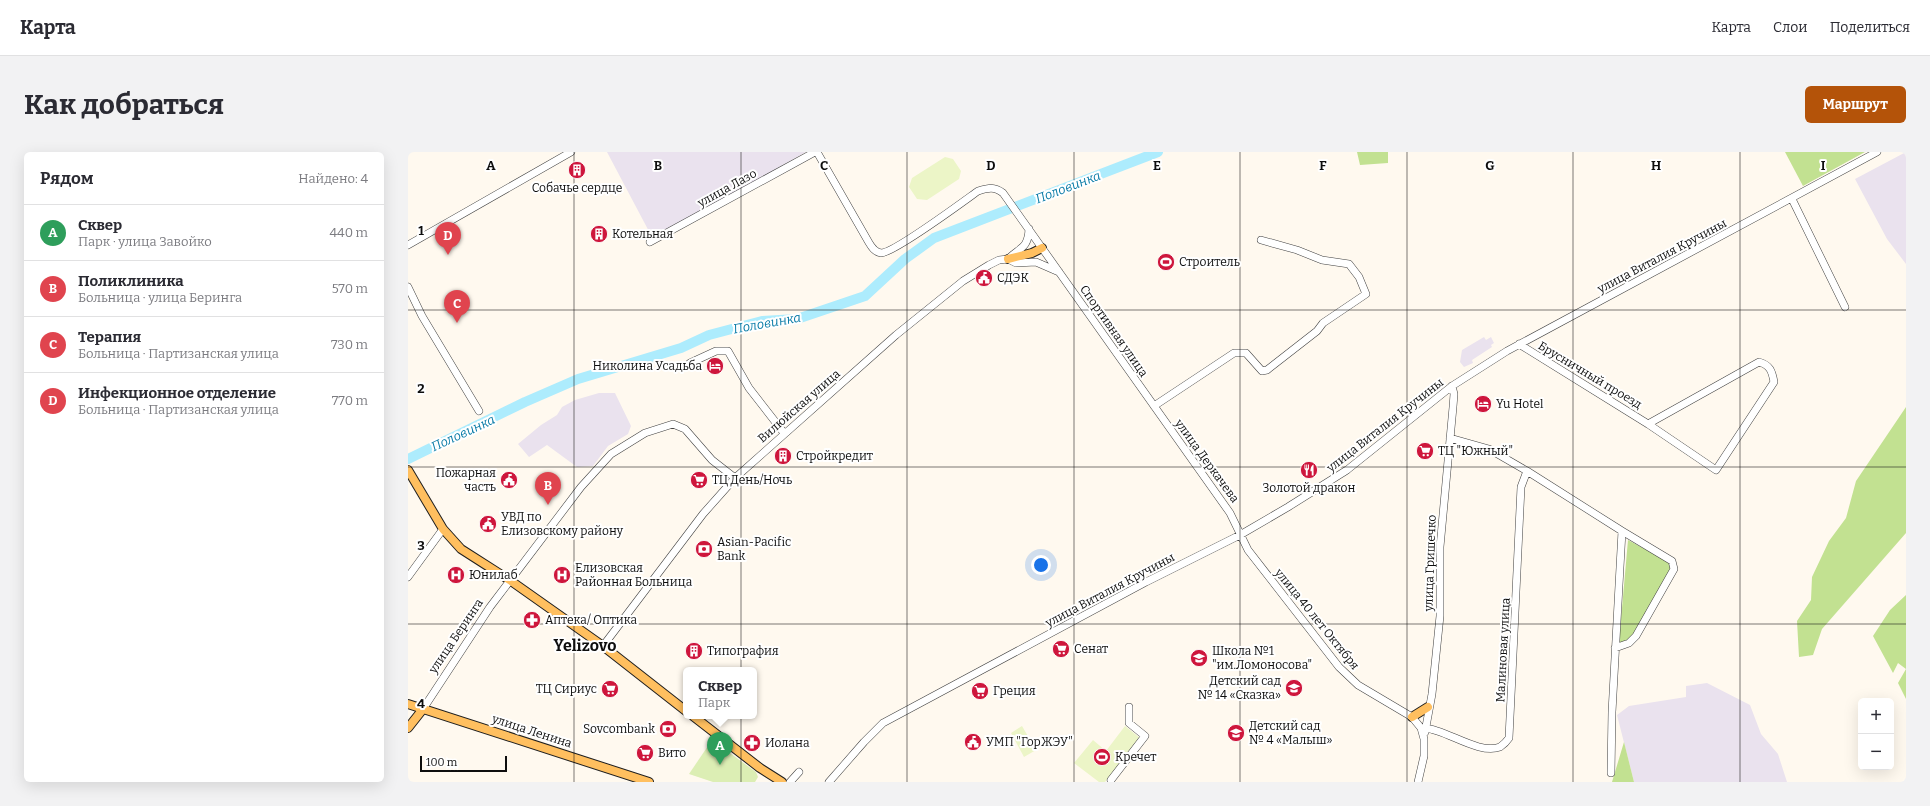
<!DOCTYPE html>
<html lang="ru">
<head>
<meta charset="utf-8">
<style>
	:root { --surface:#fff; --page:#f2f2f3; --text:#2b2b33; --muted:#7c7c81; --line:#e1e1e2; --accent:#b45309 }
	body { margin:0; font-family:Bitter,serif; background:var(--page); color:var(--text) }
	.controls { position:absolute; right:12px; bottom:12px; display:grid; overflow:hidden; border-radius:6px; box-shadow:0 4px 16px #0002 }
	.controls button { width:36px; height:36px; display:grid; place-items:center; padding:0; border:0; border-bottom:1px solid var(--line); background:var(--surface); color:var(--text); font:20px sans-serif }
	.scale { position:absolute; left:12px; bottom:10px; width:87px; box-sizing:border-box; padding-left:4px; border:2px solid #0e0e0e; border-top:0; font-size:11px; line-height:14px; white-space:nowrap; color:#0e0e0e; -webkit-text-stroke:3px #fff; paint-order:stroke }
	.you { position:absolute; left:633px; top:413px; width:14px; height:14px; margin:-10px; border:3px solid #fff; border-radius:50%; background:#1a73e8; box-shadow:0 0 0 6px #1a73e833 }
	.badge { display:grid; place-items:center; width:26px; height:26px; border-radius:50%; background:var(--accent); color:#fff; font-size:13px; font-weight:700 }
	.pin { position:absolute; translate:-50% -33px; filter:drop-shadow(0 1px 2px #0008) }
	.pin::after { content:''; position:absolute; top:21px; width:14px; height:12px; background:inherit; clip-path:polygon(0 0,100% 0,50% 100%) }
	.popup { position:absolute; left:275px; top:515px; width:74px; height:52px; box-sizing:border-box; display:grid; place-content:center; border-radius:6px; background:var(--surface); filter:drop-shadow(0 1px 3px #0005); font-size:13px; white-space:nowrap; color:var(--muted) }
	.popup b { font-size:15px; color:var(--text) }
	.popup::after { content:''; position:absolute; left:50%; top:100%; margin-left:-8px; border:8px solid transparent; border-top-color:var(--surface) }
	.list { margin:0; padding:0; list-style:none }
	h2 { display:flex; justify-content:space-between; align-items:center; height:52px; margin:0; padding:0 16px; font-size:17px }
	h2 small { font-size:13px; font-weight:400; color:var(--muted) }
	.list li { display:grid; grid-template-columns:26px 1fr auto; gap:12px; align-items:center; box-sizing:border-box; height:56px; padding:0 16px; border-top:1px solid var(--line) }
	.list b { display:block; font-size:15px; white-space:nowrap }
	.list p { margin:0; font-size:13px; white-space:nowrap; color:var(--muted) }
	.list em { font-size:13px; font-style:normal; color:var(--muted) }
	.map { position:relative; flex:none; width:1498px; height:630px; overflow:hidden; border-radius:6px }
	header { display:flex; align-items:center; gap:24px; box-sizing:border-box; height:56px; padding:0 20px; background:var(--surface); border-bottom:1px solid var(--line) }
	header strong { font-size:19px }
	nav { display:flex; gap:22px; margin-inline-start:auto; font-size:14px }
	.intro { display:flex; align-items:center; justify-content:space-between; box-sizing:border-box; height:96px; padding:0 24px }
	h1 { margin:0; font-size:28px }
	.button { padding:10px 18px; border-radius:6px; background:var(--accent); color:#fff; font-size:14px; font-weight:700 }
	main { display:flex; gap:24px; padding:0 24px }
	aside { flex:1; background:var(--surface); border-radius:6px; box-shadow:0 4px 16px #0002 }
	.map>svg:first-child { display:block }
</style>
</head>
<body>
<header>
<strong>Карта</strong>
<nav><a>Карта</a><a>Слои</a><a>Поделиться</a></nav>
</header>
<div class="intro"><h1>Как добраться</h1><a class="button">Маршрут</a></div>
<main>
<aside>
<h2>Рядом<small>Найдено: 4</small></h2>
<ul class="list">
<li><span class="badge" style="background:#2e9e5b">A</span><div><b>Сквер</b><p>Парк · улица Завойко</p></div><em>440 m</em></li>
<li><span class="badge" style="background:#e0444e">B</span><div><b>Поликлиника</b><p>Больница · улица Беринга</p></div><em>570 m</em></li>
<li><span class="badge" style="background:#e0444e">C</span><div><b>Терапия</b><p>Больница · Партизанская улица</p></div><em>730 m</em></li>
<li><span class="badge" style="background:#e0444e">D</span><div><b>Инфекционное отделение</b><p>Больница · Партизанская улица</p></div><em>770 m</em></li>
</ul>
</aside>
<div class="map">
<svg width="1498" height="630" viewBox="0 0 1498 630">
	<rect width="100%" height="100%" fill="#fff9ef"/>
	<path fill="#eae2ee" d="M199 0H398L245 87Z
		M1498 0V112L1479 87 1447 27Z
		M1076 185 1078 188 1083 185 1086 191 1083 193 1084 195 1064 208 1065 211 1056 215 1052 210 1054 198Z
		M191 241H207L223 274 220 282 200 294 185 314 169 315 139 293 121 305 110 292 133 273 149 263 154 255 167 248Z
		M1299 531 1342 553 1353 582 1370 602 1379 630H1226L1209 563 1221 554 1278 545V534Z"/>
	<path fill="#dceeb4" d="M304 588 348 620 350 625 347 630H305L281 622Z"/>
	<path fill="#c2e191" d="M949 0H980V11L952 13Z
		M1377 0H1457L1395 34Z
		M1498 255V381L1414 477 1405 503 1391 505 1389 469 1403 448 1404 425 1421 389 1438 366 1448 329Z
		M1220 388 1261 410 1263 417 1227 481 1219 490H1211Z
		M1498 443V517L1490 511 1485 521 1465 484 1482 458Z
		M1498 517V547L1490 531Z
		M1216 590 1226 630H1204Z"/>
	<path fill="#ecf5c7" d="M537 5 545 7 553 19 551 27 519 48 509 47 501 35 504 26Z
		M614 574 628 598 616 605 603 581Z
		M717 574 732 586 697 630H691L666 611 685 588 698 599Z"/>
	<g fill="none" stroke-linecap="round" stroke-linejoin="round">
		<path stroke="#adecfd" stroke-width="10" d="M0 307 117 250 170 227 273 196 301 183 354 169 389 167 457 144 497 107 526 86 750 0"/>
		<defs>
			<path id="minor" d="M409 0 460 89C463 94 466 100 473 101 486 101 556 49 570 39 580 36 586 34 595 41L822 361 840 398 931 515 950 533 1004 565 1013 576 1016 587V604L1010 630
				M1384 47 1437 155
				M242 90 407 0
				M0 93 163 0
				M600 107C612 95 620 97 621 77
				M0 135 14 164 71 259
				M1111 192 1240 272 1308 318 1366 230C1364 219 1362 213 1351 210L1240 272
				M282 211 308 199H320L341 236 376 281
				M746 254 826 201H838L854 219 859 218 909 179 915 171 958 142 951 125 941 112 914 108 889 98 853 88
				M1042 286 1081 297 1119 319 1214 379 1204 560 1203 621
				M0 425 35 377
				M195 494 295 362 327 326 488 183 555 129 581 113 591 108 600 107 608 111 628 110 651 120
				M1207 496 1221 491 1228 484 1266 417 1264 409 1214 379
				M15 557 82 455 173 335 203 302 237 281 265 272 277 277 304 308 327 326
				M1017 576C1039 578 1071 603 1092 595 1095 593 1099 589 1101 586L1113 335 1119 319
				M1017 580 1024 542 1032 464V395L1045 255 1046 242 1044 234
				M703 628 737 584 721 571V555
				M382 630 391 620
				M421 630 456 590 475 571 738 430 832 383 880 355 939 318 1044 234 1099 199 1469 0"/>
			<path id="major" d="M600 107 624 101 634 96
				M0 318 35 377 53 397 103 429 195 494 278 559
				M0 552 241 630
				M285 564 352 616 374 630
				M1004 565 1020 555
				M0 576 15 557"/>
		</defs>
		<use href="#minor" stroke="#414141" stroke-width="8"/>
		<use href="#major" stroke="#1f1f1f" stroke-width="10"/>
		<use href="#minor" stroke="#fff" stroke-width="7"/>
		<use href="#major" stroke="#ffbf5f" stroke-width="8"/>
	</g>
	<path fill="none" stroke="#0e0e0e" stroke-width="1" stroke-opacity="0.55" d="M166 0V630M333 0V630M499 0V630M666 0V630M832 0V630M999 0V630M1165 0V630M1332 0V630M0 158H1498M0 315H1498M0 472H1498"/>
	<defs>
		<symbol id="building-disc" viewBox="-11 -11 22 22"><circle r="9.5" fill="#ce163c" stroke="#fff"/><path d="M-4-6H4V6H1V3H-1V6H-4ZM-2.5-4.3h1.7v1.8h-1.7ZM.8-4.3h1.7v1.8H.8ZM-2.5-1h1.7V.8h-1.7ZM.8-1h1.7V.8H.8Z" fill="#fff"/></symbol>
		<symbol id="stadium-disc" viewBox="-11 -11 22 22"><circle r="9.5" fill="#ce163c" stroke="#fff"/><path d="M0-5a6.5 5 0 1 0 0 10a6.5 5 0 1 0 0-10ZM-3.5-1.8h7v3.6h-7Z" fill="#fff"/></symbol>
		<symbol id="civic-disc" viewBox="-11 -11 22 22"><circle r="9.5" fill="#ce163c" stroke="#fff"/><path d="M-.6-6.5H3V-4.5H.6V-3L4-1V1h2V6H-6V1h2V-1L-.6-3ZM-1.2 2.5V6h2.4V2.5Z" fill="#fff"/></symbol>
		<symbol id="hotel-disc" viewBox="-11 -11 22 22"><circle r="9.5" fill="#ce163c" stroke="#fff"/><path d="M-6-4.5h1.5V1H6V5H4.5V3h-9V5H-6ZM-4 0a1.8 1.8 0 1 1 3.6 0ZM.5 0V-2.5h3Q6-2.5 6 0Z" fill="#fff"/></symbol>
		<symbol id="supermarket-disc" viewBox="-11 -11 22 22"><circle r="9.5" fill="#ce163c" stroke="#fff"/><path d="M-6-5.5h2.5l.6 2H6L4.5 2H-2.5L-4.4-4H-6ZM-1.5 3.2a1.3 1.3 0 1 0 .1 0ZM3 3.2a1.3 1.3 0 1 0 .1 0Z" fill="#fff"/></symbol>
		<symbol id="restaurant-disc" viewBox="-11 -11 22 22"><circle r="9.5" fill="#ce163c" stroke="#fff"/><path d="M-5-6h1v4h1v-4h1v4h1v-4h1v5L-1.5 .5V6h-2V.5L-5-1ZM5-6V6H3V1.5H1.5Q1.5-4 5-6Z" fill="#fff"/></symbol>
		<symbol id="bank-disc" viewBox="-11 -11 22 22"><circle r="9.5" fill="#ce163c" stroke="#fff"/><path d="M-6-4H6V4H-6ZM0-2.3a2.3 2.3 0 1 0 0 4.6a2.3 2.3 0 1 0 0-4.6Z" fill="#fff"/></symbol>
		<symbol id="hospital-disc" viewBox="-11 -11 22 22"><circle r="9.5" fill="#ce163c" stroke="#fff"/><path d="M-5-5h3v3.5h4V-5h3V5h-3V1.5h-4V5h-3Z" fill="#fff"/></symbol>
		<symbol id="pharmacy-disc" viewBox="-11 -11 22 22"><circle r="9.5" fill="#ce163c" stroke="#fff"/><path d="M-2-6h4v4h4v4h-4v4h-4v-4h-4v-4h4Z" fill="#fff"/></symbol>
		<symbol id="school-disc" viewBox="-11 -11 22 22"><circle r="9.5" fill="#ce163c" stroke="#fff"/><path d="M0-5L7-2L0 1L-7-2ZM-4 1L0 2.5L4 1V4Q0 6-4 4Z" fill="#fff"/></symbol>
	</defs>
	<g fill-rule="evenodd">
		<use href="#building-disc" x="159" y="8" width="20" height="20"/>
		<use href="#building-disc" x="181" y="72" width="20" height="20"/>
		<use href="#stadium-disc" x="748" y="100" width="20" height="20"/>
		<use href="#civic-disc" x="566" y="116" width="20" height="20"/>
		<use href="#hotel-disc" x="297" y="204" width="20" height="20"/>
		<use href="#hotel-disc" x="1065" y="242" width="20" height="20"/>
		<use href="#supermarket-disc" x="1007" y="289" width="20" height="20"/>
		<use href="#building-disc" x="365" y="294" width="20" height="20"/>
		<use href="#restaurant-disc" x="891" y="308" width="20" height="20"/>
		<use href="#civic-disc" x="91" y="318" width="20" height="20"/>
		<use href="#supermarket-disc" x="281" y="318" width="20" height="20"/>
		<use href="#civic-disc" x="70" y="362" width="20" height="20"/>
		<use href="#bank-disc" x="286" y="387" width="20" height="20"/>
		<use href="#hospital-disc" x="38" y="413" width="20" height="20"/>
		<use href="#hospital-disc" x="144" y="413" width="20" height="20"/>
		<use href="#pharmacy-disc" x="114" y="458" width="20" height="20"/>
		<use href="#supermarket-disc" x="643" y="487" width="20" height="20"/>
		<use href="#building-disc" x="276" y="489" width="20" height="20"/>
		<use href="#school-disc" x="781" y="496" width="20" height="20"/>
		<use href="#school-disc" x="876" y="526" width="20" height="20"/>
		<use href="#supermarket-disc" x="192" y="527" width="20" height="20"/>
		<use href="#supermarket-disc" x="562" y="529" width="20" height="20"/>
		<use href="#bank-disc" x="250" y="567" width="20" height="20"/>
		<use href="#school-disc" x="818" y="571" width="20" height="20"/>
		<use href="#civic-disc" x="555" y="580" width="20" height="20"/>
		<use href="#pharmacy-disc" x="334" y="581" width="20" height="20"/>
		<use href="#supermarket-disc" x="227" y="591" width="20" height="20"/>
		<use href="#stadium-disc" x="684" y="595" width="20" height="20"/>
	</g>
	<g text-anchor="middle" dominant-baseline="central" stroke-width="4" stroke-linejoin="round" paint-order="stroke">
		<g font-size="12" fill="#0e0e0e" stroke="#fff" text-anchor="start">
			<text x="169" y="36" text-anchor="middle">Собачье сердце</text>
			<text x="204" y="82">Котельная</text>
			<text x="771" y="110">Строитель</text>
			<text x="589" y="126">СДЭК</text>
			<text x="294" y="214" text-anchor="end">Николина Усадьба</text>
			<text x="1088" y="252">Yu Hotel</text>
			<text x="1030" y="299">ТЦ "Южный"</text>
			<text x="388" y="304">Стройкредит</text>
			<text x="88" y="321" text-anchor="end">Пожарная<tspan x="88" dy="14">часть</tspan></text>
			<text x="304" y="328">ТЦ День/Ночь</text>
			<text x="901" y="336" text-anchor="middle">Золотой дракон</text>
			<text x="93" y="365">УВД по<tspan x="93" dy="14">Елизовскому району</tspan></text>
			<text x="309" y="390">Asian-Pacific<tspan x="309" dy="14">Bank</tspan></text>
			<text x="167" y="416">Елизовская<tspan x="167" dy="14">Районная Больница</tspan></text>
			<text x="61" y="423">Юнилаб</text>
			<text x="137" y="468">Аптека/ Оптика</text>
			<text x="666" y="497">Сенат</text>
			<text x="299" y="499">Типография</text>
			<text x="804" y="499">Школа №1<tspan x="804" dy="14">"им.Ломоносова"</tspan></text>
			<text x="873" y="529" text-anchor="end">Детский сад<tspan x="873" dy="14">№ 14 «Сказка»</tspan></text>
			<text x="189" y="537" text-anchor="end">ТЦ Сириус</text>
			<text x="585" y="539">Греция</text>
			<text x="841" y="574">Детский сад<tspan x="841" dy="14">№ 4 «Малыш»</tspan></text>
			<text x="247" y="577" text-anchor="end">Sovcombank</text>
			<text x="578" y="590">УМП "ГорЖЭУ"</text>
			<text x="357" y="591">Иолана</text>
			<text x="250" y="601">Вито</text>
			<text x="707" y="605">Кречет</text>
		</g>
		<g font-size="12" fill="#0e0e0e" stroke="#fff">
			<text transform="translate(319 36) rotate(-29)">улица Лазо</text>
			<text transform="translate(1254 104) rotate(-28)">улица Виталия Кручины</text>
			<text transform="translate(706 179) rotate(55)">Спортивная улица</text>
			<text transform="translate(1182 223) rotate(31)">Брусничный проезд</text>
			<text transform="translate(391 254) rotate(-41)">Вилюйская улица</text>
			<text transform="translate(977 273) rotate(-38)">улица Виталия Кручины</text>
			<text transform="translate(799 309) rotate(54)">улица Деркачева</text>
			<text transform="translate(1022 411) rotate(-88)">улица Гришечко</text>
			<text transform="translate(702 438) rotate(-28)">улица Виталия Кручины</text>
			<text transform="translate(909 467) rotate(51)">улица 40 лет Октября</text>
			<text transform="translate(48 484) rotate(-56)">улица Беринга</text>
			<text transform="translate(1095 498) rotate(-87)">Малиновая улица</text>
			<text transform="translate(124 579) rotate(18)">улица Ленина</text>
		</g>
		<g font-size="13" font-style="italic" fill="#097ba7" stroke="#fff">
			<text transform="translate(660 35) rotate(-21)">Половинка</text>
			<text transform="translate(359 171) rotate(-10)">Половинка</text>
			<text transform="translate(55 281) rotate(-25)">Половинка</text>
		</g>
		<g font-size="16" font-weight="bold" fill="#0e0e0e" stroke="#fff">
			<text x="177" y="493">Yelizovo</text>
		</g>
	</g>
	<g font-size="13" text-anchor="middle" font-weight="bold" fill="#0e0e0e" stroke="#fff" stroke-width="4" stroke-linejoin="round" paint-order="stroke">
		<text x="83" y="18">A</text>
		<text x="250" y="18">B</text>
		<text x="416" y="18">C</text>
		<text x="583" y="18">D</text>
		<text x="749" y="18">E</text>
		<text x="915" y="18">F</text>
		<text x="1082" y="18">G</text>
		<text x="1248" y="18">H</text>
		<text x="1415" y="18">I</text>
		<text x="13" y="83">1</text>
		<text x="13" y="241">2</text>
		<text x="13" y="398">3</text>
		<text x="13" y="556">4</text>
	</g>
</svg>
<div class="controls">
<button>+</button>
<button>−</button>
</div>
<div class="scale">100 m</div>
<div class="you"></div>
<div class="pin badge" style="left:312px;top:613px;background:#2e9e5b">A</div>
<div class="popup"><b>Сквер</b>Парк</div>
<div class="pin badge" style="left:140px;top:353px;background:#e0444e">B</div>
<div class="pin badge" style="left:49px;top:171px;background:#e0444e">C</div>
<div class="pin badge" style="left:40px;top:103px;background:#e0444e">D</div>
</div>
</main>
</body>
</html>
